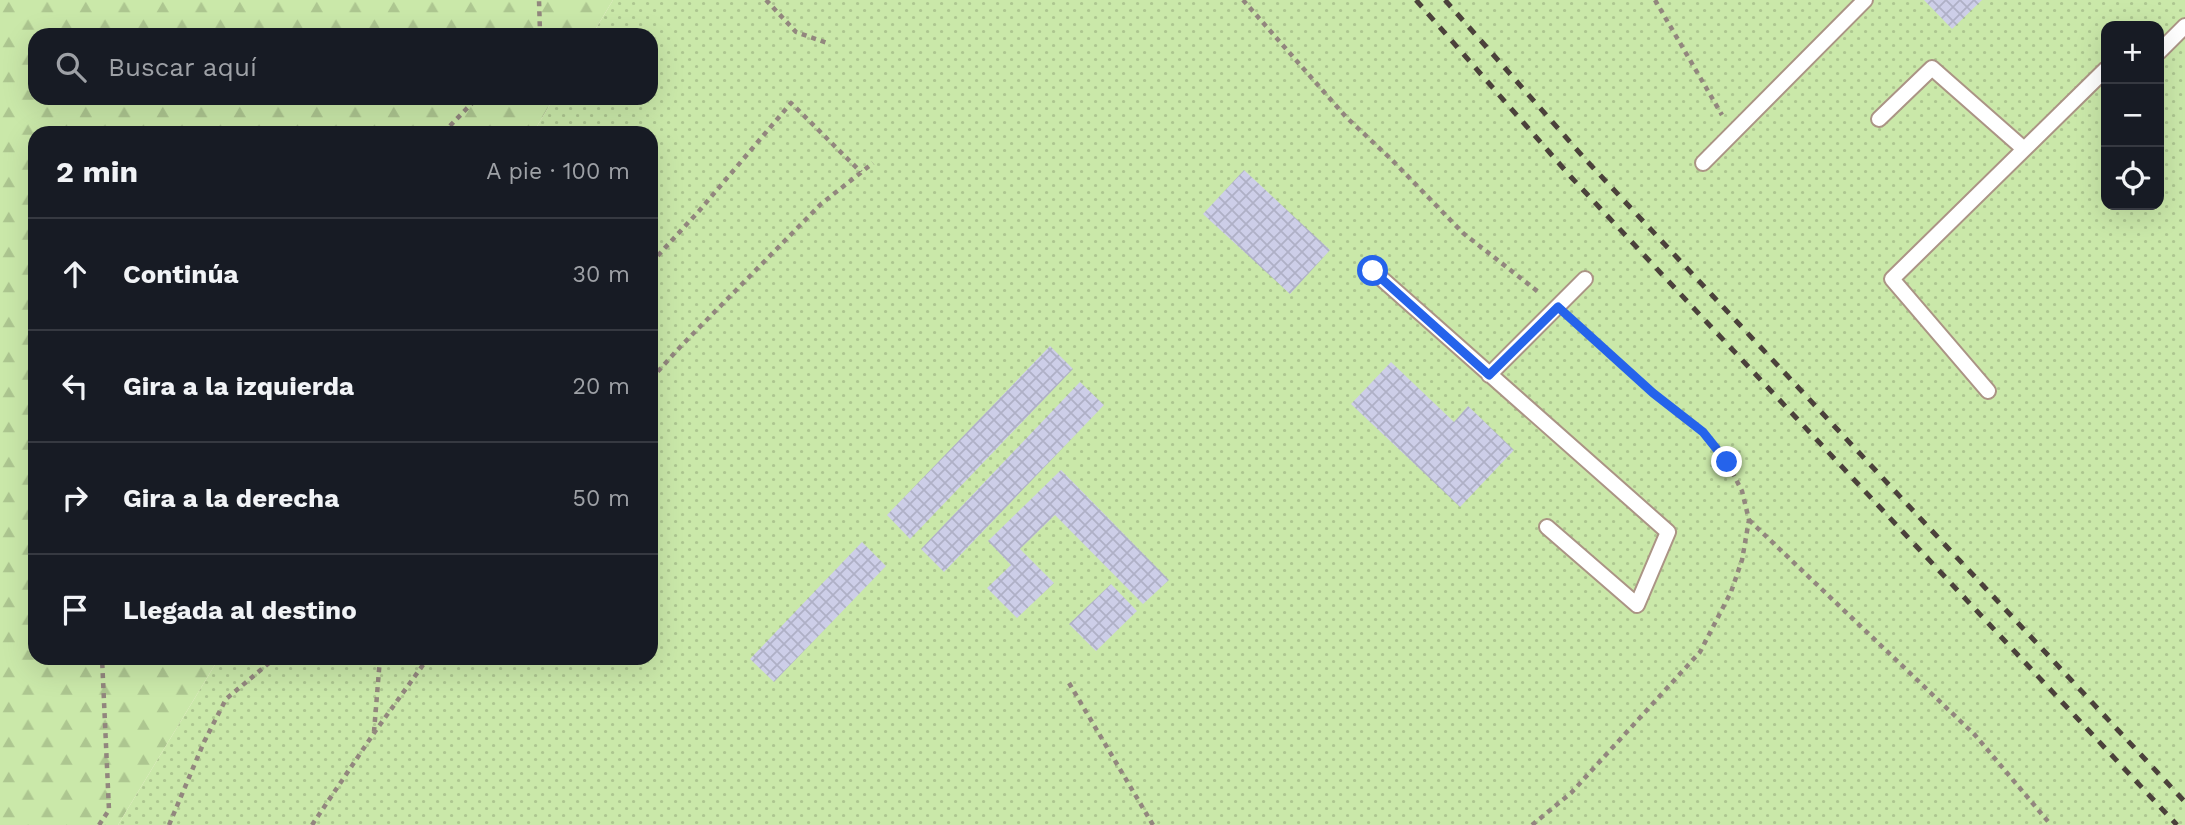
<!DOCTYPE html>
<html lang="es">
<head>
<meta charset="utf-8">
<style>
	:root { --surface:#171b24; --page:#242831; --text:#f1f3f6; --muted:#9ea1a6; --line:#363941 }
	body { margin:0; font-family:"Work Sans",sans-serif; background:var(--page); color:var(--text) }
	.controls { position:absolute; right:21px; top:21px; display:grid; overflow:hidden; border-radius:14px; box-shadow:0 7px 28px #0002 }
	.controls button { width:63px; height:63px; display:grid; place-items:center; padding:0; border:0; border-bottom:2px solid var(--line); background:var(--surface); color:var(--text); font:35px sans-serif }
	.stop { position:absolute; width:21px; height:21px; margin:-16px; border:5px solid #2563eb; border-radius:50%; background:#fff }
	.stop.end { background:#2563eb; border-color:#fff; box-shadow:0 2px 7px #0008 }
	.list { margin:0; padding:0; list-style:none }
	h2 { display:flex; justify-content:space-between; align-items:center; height:91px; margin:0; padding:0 28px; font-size:30px }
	h2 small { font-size:23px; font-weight:400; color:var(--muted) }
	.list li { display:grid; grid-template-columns:46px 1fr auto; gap:21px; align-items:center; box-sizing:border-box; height:112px; padding:0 28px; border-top:2px solid var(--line) }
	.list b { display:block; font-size:26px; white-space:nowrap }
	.list em { font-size:23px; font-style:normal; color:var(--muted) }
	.icon { flex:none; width:38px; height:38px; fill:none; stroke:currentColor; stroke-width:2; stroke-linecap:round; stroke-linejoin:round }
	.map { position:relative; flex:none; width:2185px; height:825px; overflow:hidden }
	.search { position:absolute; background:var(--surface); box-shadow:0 7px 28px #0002; left:28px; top:28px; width:630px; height:77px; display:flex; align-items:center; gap:18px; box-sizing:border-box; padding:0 24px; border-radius:21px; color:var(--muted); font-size:26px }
	.panel { position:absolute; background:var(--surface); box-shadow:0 7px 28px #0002; left:28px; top:126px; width:630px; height:539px; border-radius:21px }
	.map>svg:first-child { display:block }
</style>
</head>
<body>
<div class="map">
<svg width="2185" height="825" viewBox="0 0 2185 825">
	<defs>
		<pattern id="forest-firs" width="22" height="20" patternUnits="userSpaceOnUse" patternTransform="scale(1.75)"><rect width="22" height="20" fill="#cae8a9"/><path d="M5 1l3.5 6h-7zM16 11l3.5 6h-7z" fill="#adc690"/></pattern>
		<pattern id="park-dots" width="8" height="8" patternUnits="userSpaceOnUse" patternTransform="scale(1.75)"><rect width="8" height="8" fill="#cae8a9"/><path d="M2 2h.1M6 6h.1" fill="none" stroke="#adc690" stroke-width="1.8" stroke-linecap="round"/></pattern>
		<pattern id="building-cross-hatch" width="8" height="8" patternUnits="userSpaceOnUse" patternTransform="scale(1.75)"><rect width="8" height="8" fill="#cdcee8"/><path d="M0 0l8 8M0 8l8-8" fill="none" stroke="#afb0c6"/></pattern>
	</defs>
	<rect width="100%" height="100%" fill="#fdede3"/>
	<path fill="url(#forest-firs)" d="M0 0H613L592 35H35V98H554L533 133H35V658H219L118 825H0Z"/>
	<path fill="url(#park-dots)" fill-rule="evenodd" d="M613 0H2185V825H118L219 658H651V133H533L554 98H651V35H592ZM2106 26H2159V205H2106Z"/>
	<path fill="url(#building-cross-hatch)" d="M1924 0H1982L1952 29Z
		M1244 170 1330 250 1290 294 1203 214Z
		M1050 346 1073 369 910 539 887 515Z
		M1391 362 1454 422 1468 406 1514 450 1460 507 1351 404Z
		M1080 382 1104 405 944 572 921 549Z
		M1061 470 1169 580 1143 604 1055 515 1020 549 1054 583 1017 618 987 588 1011 565 988 541Z
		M862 542 886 566 774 682 750 659Z
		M1111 584 1137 611 1096 651 1069 624Z"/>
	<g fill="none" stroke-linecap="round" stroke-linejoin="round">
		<defs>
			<path id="service" d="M2159 52 2185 26
				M1879 119 1932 68 2024 149
				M1703 163 1865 0
				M1373 271 1668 532 1637 605 1547 527
				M1489 375 1585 279
				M1988 391 1892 279 2106 69"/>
		</defs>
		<use href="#service" stroke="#ab9485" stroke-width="18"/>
		<path stroke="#92867e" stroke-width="4.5" stroke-dasharray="5 5" stroke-linecap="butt" d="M766 0 796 32 830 44
			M1243 0 1346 117 1392 160 1463 233 1541 294
			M1655 0 1722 115
			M537 35 540 32 539 0
			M443 133 477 98
			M651 263 699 211 791 103 861 172
			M651 379 681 346 821 204 873 163
			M1749 520 1975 735 2051 825
			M1069 683 1153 825
			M374 732 380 658
			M99 825 109 810 102 658
			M169 825 204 742 226 699 275 658
			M312 825 374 733 428 658
			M1532 825 1571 793 1700 652 1731 592 1742 560 1749 520 1742 491 1727 462 1703 432 1653 393 1574 323"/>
		<use href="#service" stroke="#fff" stroke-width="14"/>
		<path stroke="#4b413b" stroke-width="5" stroke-dasharray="9 9" stroke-linecap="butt" d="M1416 0 1571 177 2177 825
			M1445 0 1586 160 2185 802"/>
	</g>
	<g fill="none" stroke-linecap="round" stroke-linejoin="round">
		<path stroke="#2563eb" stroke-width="9" d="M1373 271 1489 375 1558 307 1653 393 1703 432 1727 462"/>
	</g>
</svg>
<div class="controls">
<button>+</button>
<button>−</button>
<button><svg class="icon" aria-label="locate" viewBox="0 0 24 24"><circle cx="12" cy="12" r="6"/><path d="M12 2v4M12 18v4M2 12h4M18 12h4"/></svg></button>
</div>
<div class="stop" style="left:1373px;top:271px"></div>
<div class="stop end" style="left:1727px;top:462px"></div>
<div class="search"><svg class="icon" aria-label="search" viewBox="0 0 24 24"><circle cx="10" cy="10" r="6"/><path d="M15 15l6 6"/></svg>Buscar aquí</div>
<section class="panel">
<h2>2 min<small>A pie · 100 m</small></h2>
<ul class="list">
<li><svg class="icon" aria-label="ahead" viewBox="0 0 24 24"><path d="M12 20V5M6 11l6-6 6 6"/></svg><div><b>Continúa</b></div><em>30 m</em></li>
<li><svg class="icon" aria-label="left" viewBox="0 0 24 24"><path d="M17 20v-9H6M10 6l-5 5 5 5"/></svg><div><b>Gira a la izquierda</b></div><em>20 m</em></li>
<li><svg class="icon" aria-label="right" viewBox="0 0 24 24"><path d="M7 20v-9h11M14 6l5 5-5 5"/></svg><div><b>Gira a la derecha</b></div><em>50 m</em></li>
<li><svg class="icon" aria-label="arrive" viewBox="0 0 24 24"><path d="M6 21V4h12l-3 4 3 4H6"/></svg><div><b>Llegada al destino</b></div></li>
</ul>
</section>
</div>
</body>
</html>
